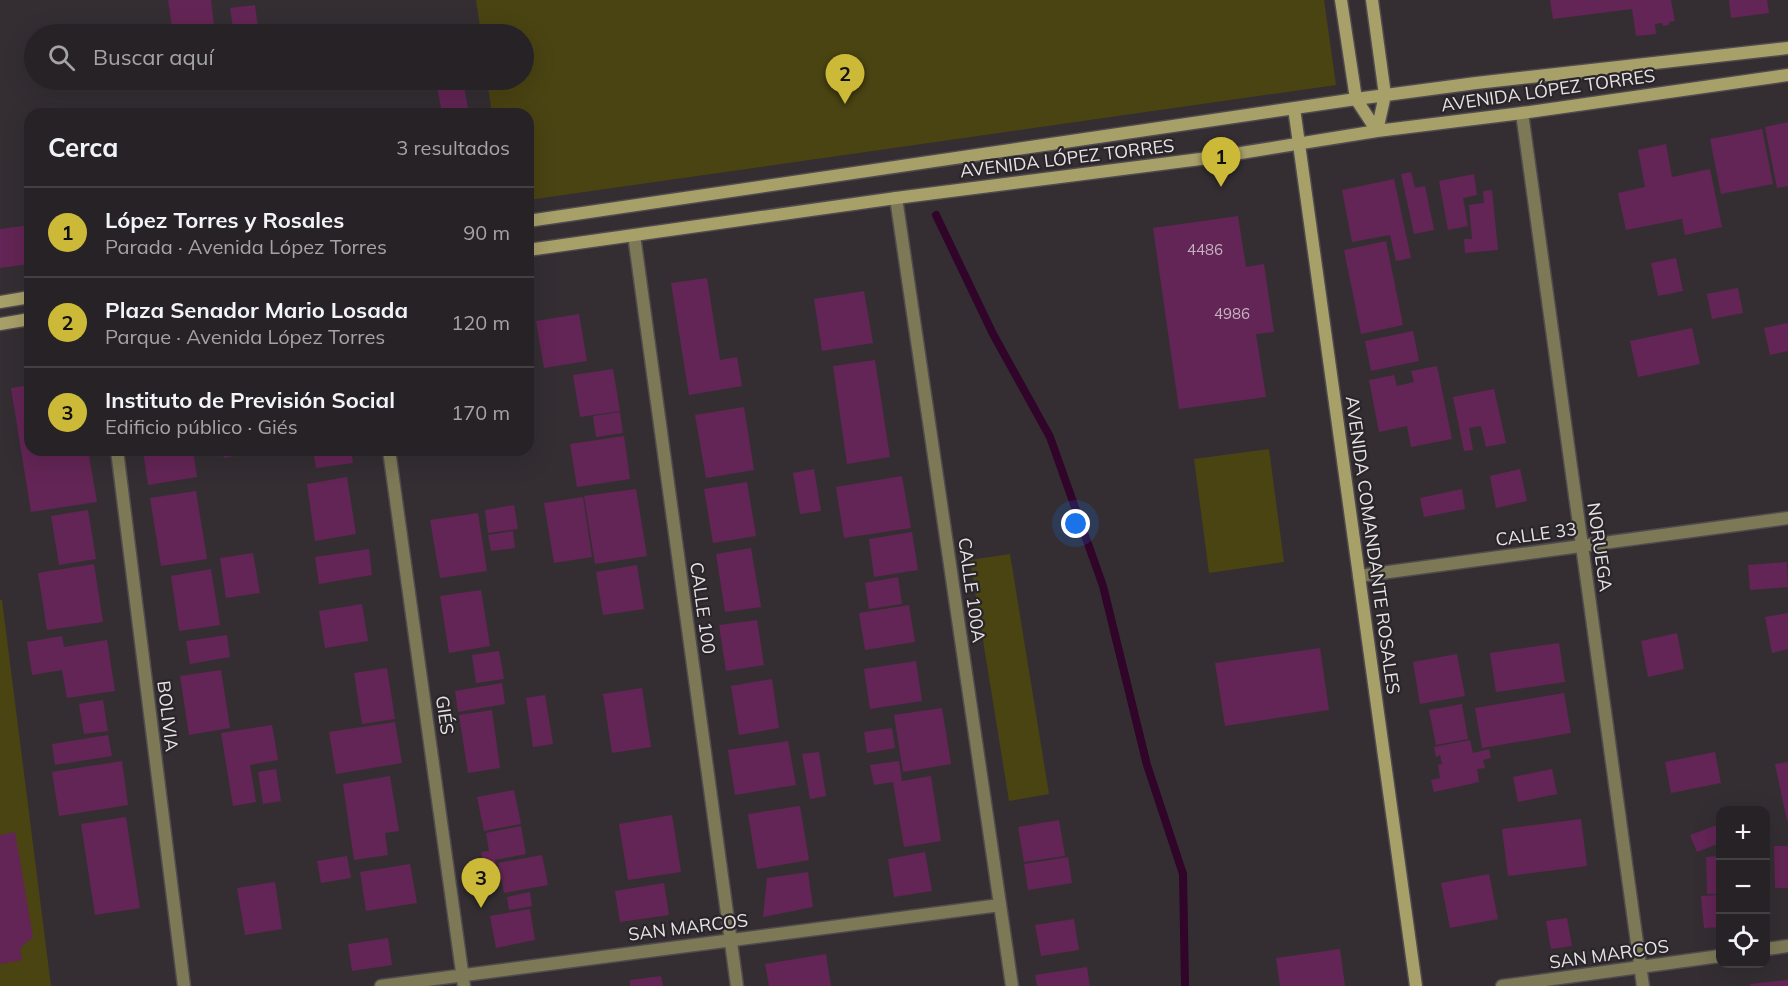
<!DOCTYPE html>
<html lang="es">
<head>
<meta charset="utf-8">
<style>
	:root { --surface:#272226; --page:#332f32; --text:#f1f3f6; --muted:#a4a4a7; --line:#433f43; --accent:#ccb938 }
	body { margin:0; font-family:Mulish,sans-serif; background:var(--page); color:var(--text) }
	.controls { position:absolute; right:18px; bottom:18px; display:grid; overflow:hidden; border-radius:12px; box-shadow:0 6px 24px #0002 }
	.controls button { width:54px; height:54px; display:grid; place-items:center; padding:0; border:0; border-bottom:2px solid var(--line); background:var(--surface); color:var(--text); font:30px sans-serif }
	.you { position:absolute; left:1076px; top:524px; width:21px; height:21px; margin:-15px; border:4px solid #fff; border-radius:50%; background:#1a73e8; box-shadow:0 0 0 9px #1a73e833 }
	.badge { display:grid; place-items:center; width:39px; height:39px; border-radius:50%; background:var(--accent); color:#111; font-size:20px; font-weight:700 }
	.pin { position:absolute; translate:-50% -50px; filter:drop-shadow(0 2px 3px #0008) }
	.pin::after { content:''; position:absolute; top:32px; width:21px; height:18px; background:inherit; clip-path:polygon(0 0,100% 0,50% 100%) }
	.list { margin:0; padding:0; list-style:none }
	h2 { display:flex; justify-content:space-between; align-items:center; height:78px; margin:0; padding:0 24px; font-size:26px }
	h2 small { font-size:20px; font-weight:400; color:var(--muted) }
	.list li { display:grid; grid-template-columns:39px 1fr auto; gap:18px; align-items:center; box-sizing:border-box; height:90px; padding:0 24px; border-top:2px solid var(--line) }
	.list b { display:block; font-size:22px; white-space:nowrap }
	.list p { margin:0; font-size:20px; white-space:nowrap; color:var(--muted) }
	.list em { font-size:20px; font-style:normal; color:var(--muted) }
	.icon { flex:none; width:33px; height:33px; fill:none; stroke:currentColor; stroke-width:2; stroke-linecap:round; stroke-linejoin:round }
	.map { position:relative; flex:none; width:1788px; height:986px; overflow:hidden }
	.search { position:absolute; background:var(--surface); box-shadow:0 6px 24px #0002; left:24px; top:24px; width:510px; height:66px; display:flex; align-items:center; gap:15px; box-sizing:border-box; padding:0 21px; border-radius:33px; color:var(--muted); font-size:22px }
	.panel { position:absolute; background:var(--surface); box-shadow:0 6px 24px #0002; left:24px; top:108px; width:510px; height:348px; border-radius:18px }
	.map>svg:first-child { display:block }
</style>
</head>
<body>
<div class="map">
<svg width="1788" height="986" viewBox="0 0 1788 986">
	<rect width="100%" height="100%" fill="#342e33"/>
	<path fill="#4a4312" d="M476 0H1324L1336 85 528 200V114H492L487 80H524V34H481Z
		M1269 449 1284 562 1209 573 1194 459Z
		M1010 554 1049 794 1009 801 970 560Z
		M0 600H2L51 986H0Z"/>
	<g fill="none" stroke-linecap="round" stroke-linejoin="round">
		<path stroke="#310429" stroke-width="8" d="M936 215 993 334 1050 437 1103 586 1147 765 1183 874 1185 986"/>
	</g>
	<path fill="#632555" d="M168 0H211L215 34H173Z
		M1550 0H1671L1675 21 1669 22V25L1663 26 1662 23 1655 24 1656 34 1636 36 1632 9 1553 19Z
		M1729 0H1767L1769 13 1731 18Z
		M255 5 259 34H234L230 8Z
		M436 80H463L469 114H442Z
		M1788 122V186L1777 188 1765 127Z
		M1762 129 1773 184 1721 194 1710 139Z
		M1666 144 1672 177 1710 169 1722 227 1685 235 1682 219 1626 230 1618 193 1645 187 1638 150Z
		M1411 172 1415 188 1425 186 1434 230 1414 234 1401 174Z
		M1474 174 1477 195 1463 198 1468 226 1448 230 1439 181Z
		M1394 179 1411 258 1396 261 1390 235 1352 242 1342 190Z
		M1492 190 1498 250 1465 253 1464 239H1472L1469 205 1484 203 1483 191Z
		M1238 216 1246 267 1264 264 1274 332 1256 334 1266 397 1179 409 1153 228Z
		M30 225V264L0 268V229Z
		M1386 241 1403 325 1361 334 1344 250Z
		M1676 258 1683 291 1658 296 1651 263Z
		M707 278 720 360 737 357 742 386 689 395 671 283Z
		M1738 288 1743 313 1712 319 1707 294Z
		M864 291 873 343 822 351 814 299Z
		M579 314 587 361 544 368 536 321Z
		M1788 323V351L1770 355 1764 328Z
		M1692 328 1700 364 1638 377 1630 341Z
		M1413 331 1419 361 1371 371 1365 341Z
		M875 360 890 457 847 464 833 366Z
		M1437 366 1452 439 1411 447 1407 426 1379 432 1369 380 1394 375 1397 386 1414 382 1411 371Z
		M613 369 620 411 580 417 573 375Z
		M30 385V450H88L97 502 31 512 11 388Z
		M1494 389 1506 443 1486 447 1481 426 1469 428 1473 450 1464 451 1453 397Z
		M744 407 754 470 706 478 695 415Z
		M620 412 623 433 596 437 593 416Z
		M624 436 630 479 577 487 570 444Z
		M143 450H193L197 477 148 485Z
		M222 450H244L245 454 224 458Z
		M313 450H351L353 463 316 468Z
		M814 469 821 511 800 514 793 473Z
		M1520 469 1527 501 1496 508 1490 476Z
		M902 476 911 528 844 538 836 487Z
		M347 477 356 534 315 541 307 484Z
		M747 482 756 536 713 543 704 489Z
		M636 489 647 556 595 564 584 496Z
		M1462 489 1465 509 1424 517 1420 498Z
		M196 491 207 559 161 566 150 498Z
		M583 497 592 557 554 563 544 503Z
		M514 505 518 529 488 533 485 510Z
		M88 510 96 559 59 565 51 516Z
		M478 513 487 571 440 578 430 520Z
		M513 531 515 548 491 551 488 535Z
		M912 532 918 570 874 577 869 539Z
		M751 548 761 607 725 612 716 554Z
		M369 549 372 575 319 584 315 557Z
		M253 553 260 593 226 598 220 558Z
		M1787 562 1788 587 1750 590 1748 565Z
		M94 564 103 622 47 630 38 573Z
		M637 565 644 609 603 615 596 572Z
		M211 569 220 625 179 631 171 576Z
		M898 577 902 604 869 609 865 583Z
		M481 590 490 646 449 653 440 596Z
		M362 604 368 641 325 648 319 611Z
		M909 605 915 642 865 650 859 613Z
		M1788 613V649L1772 653 1765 617Z
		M757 620 764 665 726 671 719 625Z
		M1677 633 1684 669 1648 677 1641 641Z
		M227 635 230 657 190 664 186 641Z
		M62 636 64 647 107 640 115 691 67 698 62 670 32 675 27 642Z
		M1559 643 1565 682 1496 692 1490 653Z
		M1320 648 1329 710 1225 726 1215 663Z
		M499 651 504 679 476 683 472 655Z
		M1457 654 1465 696 1420 704 1413 662Z
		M916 661 922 701 870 709 864 669Z
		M387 668 395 719 362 724 354 673Z
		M221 670 230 728 189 735 180 676Z
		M772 679 779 728 739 735 731 686Z
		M502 683 505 704 458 712 455 691Z
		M642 688 651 747 612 753 603 694Z
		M1564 693 1571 733 1482 748 1475 708Z
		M545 695 553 744 533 747 526 698Z
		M103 700 108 731 84 734 79 704Z
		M1462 704 1468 739 1436 745 1429 710Z
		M942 708 951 764 903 772 894 715Z
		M492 710 500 768 468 773 459 715Z
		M395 722 402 763 336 774 329 732Z
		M272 725 278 760 250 765 256 802 233 806 221 733Z
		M892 728 895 748 867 753 864 732Z
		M108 735 112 756 55 765 52 744Z
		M1470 740 1473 753 1489 749 1491 758 1483 760 1485 768 1477 769 1479 782 1434 792 1431 780 1440 778 1438 765 1442 764 1440 755 1436 757 1434 747Z
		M788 741 796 785 735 795 728 750Z
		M819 752 826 796 810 799 802 754Z
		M1715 752 1721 783 1671 793 1665 762Z
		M122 761 128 805 59 816 52 772Z
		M899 761 902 781 931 776 941 841 904 847 893 782 874 785 870 765Z
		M1788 762V821H1787L1775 764Z
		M276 769 281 801 263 804 258 772Z
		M1552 769 1557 794 1518 802 1513 777Z
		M390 776 399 831 385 833 388 855 354 860 343 784Z
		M514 790 521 824 484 831 477 797Z
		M800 806 809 860 757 869 748 814Z
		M672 815 681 872 628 880 619 824Z
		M126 817 140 908 95 915 81 824Z
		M1581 819 1587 866 1508 876 1502 829Z
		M1059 820 1065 856 1024 862 1018 827Z
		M1720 824V843L1697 852 1690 835Z
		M521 826 526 854 495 860 497 871 485 873 481 852 489 851 486 833Z
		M15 832 33 937 20 948 22 960 0 964V835Z
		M1774 846H1788V888H1775Z
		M925 852 932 891 894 897 888 859Z
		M542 855 548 885 504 893 498 863Z
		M347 856 351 878 321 883 317 861Z
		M1720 856V894H1707L1706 857Z
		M1068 857 1072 883 1028 890 1024 864Z
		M410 864 417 903 366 911 360 872Z
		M808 872 813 907 763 917 767 878Z
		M1489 874 1498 919 1450 928 1441 883Z
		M275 882 282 929 245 935 237 888Z
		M664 883 669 915 620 922 615 891Z
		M530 892 532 906 509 910 507 897Z
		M1720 895V927L1704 928 1701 896Z
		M530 909 535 940 496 948 490 916Z
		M1567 918 1572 946 1551 949 1546 921Z
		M1074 919 1079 950 1041 956 1035 925Z
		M388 938 392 965 352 971 348 944Z
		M1340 949 1345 986H1280L1276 958Z
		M826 954 831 986H769L765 964Z
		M1087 967 1090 986H1037L1035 975Z
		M661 976 663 986H630V980Z
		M1788 980V986H1751L1750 984Z"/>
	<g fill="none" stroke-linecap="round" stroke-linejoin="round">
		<defs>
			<path id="street" d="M1522 113 1643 986
				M896 198 1012 986
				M634 235 737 986
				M117 450 184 986
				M389 450 464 986
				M1359 576 1788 518
				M1766 949 1788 946
				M381 986 1000 905
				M1502 986 1720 956"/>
			<path id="secondary" d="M1341 0 1356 99 1377 131
				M1372 0 1385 95 1377 131
				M1294 108 1416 986
				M528 221 1356 99 1476 83 1788 48
				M528 250 896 198 1216 157 1377 131 1522 113 1788 75
				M0 302 30 297
				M0 324 30 319"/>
		</defs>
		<use href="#street" stroke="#504b4f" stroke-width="15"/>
		<use href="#secondary" stroke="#504b4f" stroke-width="15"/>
		<use href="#street" stroke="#7d7856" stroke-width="12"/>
		<use href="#secondary" stroke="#a8a069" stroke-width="12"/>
	</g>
	<g text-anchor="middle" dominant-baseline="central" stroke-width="4.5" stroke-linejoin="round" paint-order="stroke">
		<g font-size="15" fill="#c5b3c1">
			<text x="1205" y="249">4486</text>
			<text x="1232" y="313">4986</text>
		</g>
		<g font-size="18" fill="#e6e2e5" stroke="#2a2529">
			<text transform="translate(1548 90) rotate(-8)">AVENIDA LÓPEZ TORRES</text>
			<text transform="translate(1067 158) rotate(-7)">AVENIDA LÓPEZ TORRES</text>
			<text transform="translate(1536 534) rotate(-8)">CALLE 33</text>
			<text transform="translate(1373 545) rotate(82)">AVENIDA COMANDANTE ROSALES</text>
			<text transform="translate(1600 547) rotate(82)">NORUEGA</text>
			<text transform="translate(972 590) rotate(82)">CALLE 100A</text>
			<text transform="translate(703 608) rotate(82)">CALLE 100</text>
			<text transform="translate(445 715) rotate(82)">GIÉS</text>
			<text transform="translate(168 716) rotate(83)">BOLIVIA</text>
			<text transform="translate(688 927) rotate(-7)">SAN MARCOS</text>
			<text transform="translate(1609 954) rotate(-8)">SAN MARCOS</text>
		</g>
	</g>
</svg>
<div class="controls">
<button>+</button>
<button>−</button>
<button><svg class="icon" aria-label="locate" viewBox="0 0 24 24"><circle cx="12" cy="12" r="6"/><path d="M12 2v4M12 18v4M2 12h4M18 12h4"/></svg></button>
</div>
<div class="you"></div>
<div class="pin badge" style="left:1221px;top:187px">1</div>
<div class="pin badge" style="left:845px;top:104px">2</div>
<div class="pin badge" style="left:481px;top:908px">3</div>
<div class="search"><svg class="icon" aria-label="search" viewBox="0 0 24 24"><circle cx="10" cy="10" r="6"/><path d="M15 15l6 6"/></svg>Buscar aquí</div>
<section class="panel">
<h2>Cerca<small>3 resultados</small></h2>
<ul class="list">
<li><span class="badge">1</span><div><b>López Torres y Rosales</b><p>Parada · Avenida López Torres</p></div><em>90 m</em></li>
<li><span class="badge">2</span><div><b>Plaza Senador Mario Losada</b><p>Parque · Avenida López Torres</p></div><em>120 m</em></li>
<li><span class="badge">3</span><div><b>Instituto de Previsión Social</b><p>Edificio público · Giés</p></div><em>170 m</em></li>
</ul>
</section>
</div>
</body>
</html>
